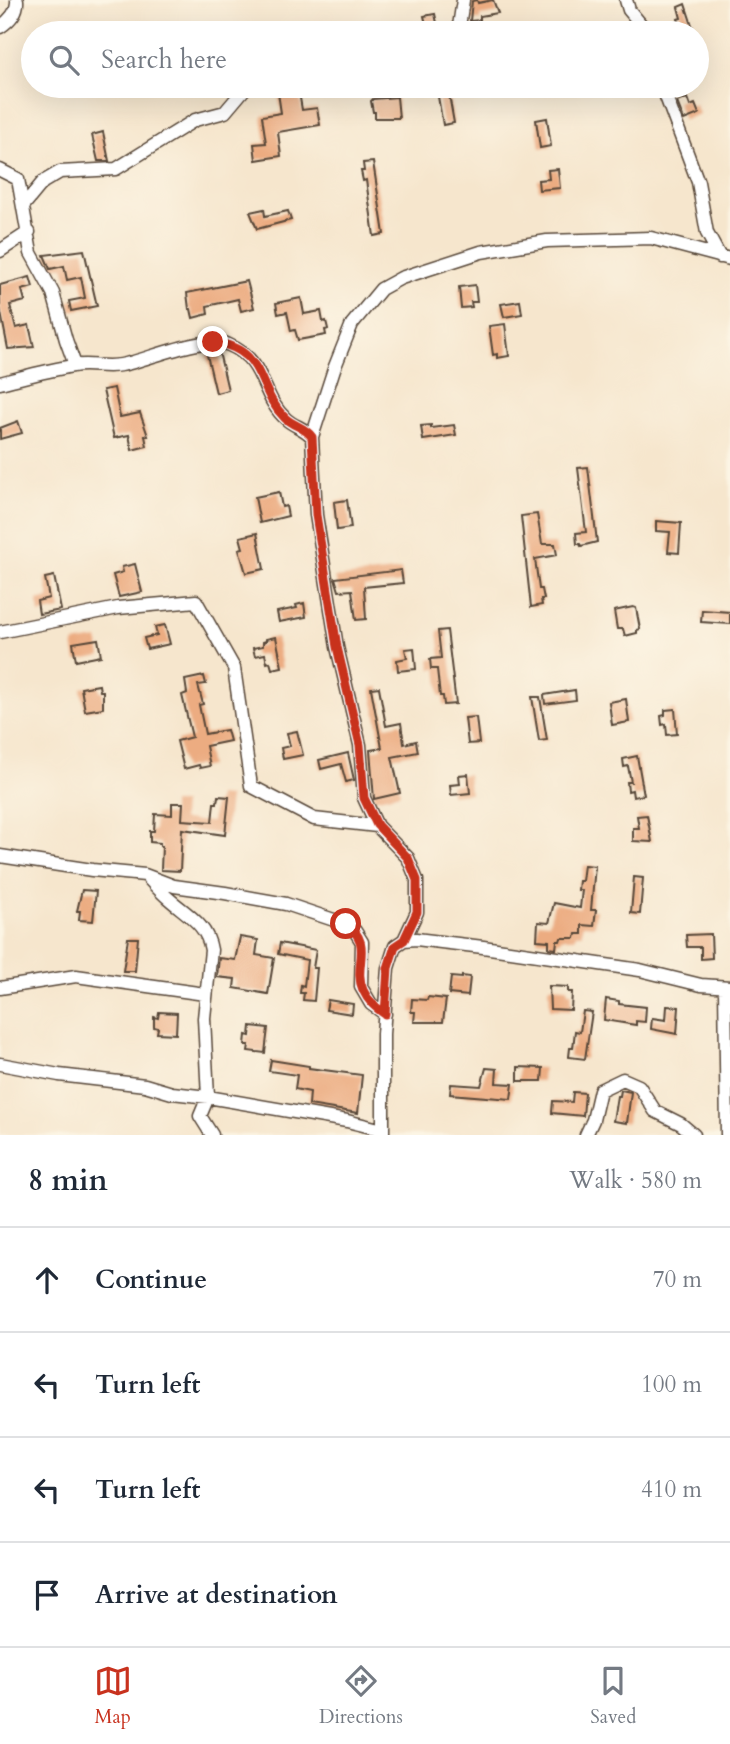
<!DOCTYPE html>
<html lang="en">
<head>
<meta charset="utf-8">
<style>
	:root { --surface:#fff; --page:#f6f6f7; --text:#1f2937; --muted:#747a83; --line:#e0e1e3; --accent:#c8321e }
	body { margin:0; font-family:Cardo,serif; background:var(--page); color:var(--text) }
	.stop { position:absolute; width:21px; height:21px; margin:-16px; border:5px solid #c8321e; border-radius:50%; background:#fff }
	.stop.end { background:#c8321e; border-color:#fff; box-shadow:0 2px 7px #0008 }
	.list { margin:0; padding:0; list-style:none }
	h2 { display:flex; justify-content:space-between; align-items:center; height:91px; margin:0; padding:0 28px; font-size:30px }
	h2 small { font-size:23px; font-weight:400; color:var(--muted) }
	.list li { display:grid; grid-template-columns:46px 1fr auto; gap:21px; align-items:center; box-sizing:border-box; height:105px; padding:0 28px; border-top:2px solid var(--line) }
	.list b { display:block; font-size:26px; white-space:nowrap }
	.list em { font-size:23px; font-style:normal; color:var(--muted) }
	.icon { flex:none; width:38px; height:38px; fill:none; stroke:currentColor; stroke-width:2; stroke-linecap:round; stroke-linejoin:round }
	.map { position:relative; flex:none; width:730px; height:1135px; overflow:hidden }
	.search { position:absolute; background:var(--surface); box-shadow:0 7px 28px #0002; left:21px; right:21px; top:21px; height:77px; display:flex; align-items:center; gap:18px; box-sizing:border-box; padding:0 24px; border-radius:38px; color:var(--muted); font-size:26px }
	.sheet { height:511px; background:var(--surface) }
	nav { display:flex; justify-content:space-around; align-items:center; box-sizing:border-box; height:98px; border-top:2px solid var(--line); background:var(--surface); font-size:19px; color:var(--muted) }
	nav a { display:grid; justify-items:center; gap:4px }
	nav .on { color:var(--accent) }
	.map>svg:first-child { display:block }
</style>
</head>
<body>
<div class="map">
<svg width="730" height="1135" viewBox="0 0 730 1135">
	<rect width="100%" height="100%" fill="#fcf5e5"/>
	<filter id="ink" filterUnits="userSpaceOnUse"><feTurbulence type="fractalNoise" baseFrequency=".0143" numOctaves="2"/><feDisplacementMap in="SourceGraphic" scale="14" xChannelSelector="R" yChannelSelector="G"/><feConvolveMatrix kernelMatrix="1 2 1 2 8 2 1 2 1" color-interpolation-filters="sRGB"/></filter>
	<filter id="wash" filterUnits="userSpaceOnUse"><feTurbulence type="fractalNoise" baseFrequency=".00686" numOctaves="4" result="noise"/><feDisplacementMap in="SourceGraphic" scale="28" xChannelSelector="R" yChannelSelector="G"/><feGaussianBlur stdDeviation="1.57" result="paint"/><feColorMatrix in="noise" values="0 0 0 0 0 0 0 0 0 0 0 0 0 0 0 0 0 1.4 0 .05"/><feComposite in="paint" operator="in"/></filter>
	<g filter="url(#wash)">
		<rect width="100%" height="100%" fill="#f6e6cd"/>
		<g id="blocks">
			<path fill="#ecac81" d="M477 0 478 3 493 0 498 13 480 16V20L470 21 472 1Z
				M685 4 694 31 687 33 684 27 681 28 678 19 681 18 678 7Z
				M435 14 439 32 423 33 421 25 426 24 424 16Z
				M277 86H298L302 110 317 108 320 125 278 132 281 156 256 160 254 144 266 143 262 116 281 113Z
				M448 89 454 123 443 125 437 91Z
				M397 97 399 118H375V112H373L371 101 373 99Z
				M687 98 690 106 695 104 699 114 684 120 677 102Z
				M547 118 551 146 540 148 536 120Z
				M103 132 109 161H98L92 135Z
				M373 162 384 234 374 236 366 180 363 181 361 171H364L363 163Z
				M558 169 560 188 539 190 538 180 549 179 548 170Z
				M264 209 265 216 288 211 291 220 257 229 250 212Z
				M84 250 97 306 71 311 69 301 85 298 81 277 67 280 64 266 50 269 44 255Z
				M30 277 33 287 22 290 25 301 10 305 16 328 29 325 34 347 8 349 0 308V285Z
				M247 281 254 308 241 311 238 299 207 306 208 314 193 318 191 309H189L187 293Z
				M475 285 477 302H471L472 307 461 308 459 287Z
				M301 298 304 314 321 311 323 322 326 321 328 329 325 330 326 335 298 340 295 330 291 331 287 312 278 314 276 303Z
				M520 301 522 314 504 317 501 304Z
				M505 324 509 356 497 358V354L493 355 489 326Z
				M219 352 228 390 216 393 207 355Z
				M114 388 120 417 140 413 148 436H145L147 446 132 450 129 435 114 438 103 390Z
				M18 421 22 433 0 439V428Z
				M431 425V428L454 425 456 435 423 440 421 426Z
				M588 467 597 542 581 546 580 544H577L576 533 586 532 578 468Z
				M279 492 282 507 286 506 288 516 260 523 255 497Z
				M347 500 351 528 337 530 334 502Z
				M537 514 542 544H555L557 555 535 559 539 589H542L544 599H541L542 605 531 607 521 516Z
				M656 521 681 523 679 553 668 552 670 532 656 531Z
				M257 533 264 569 246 573 239 549 243 548 240 537Z
				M135 564 142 592 119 597 113 575 123 572 122 567Z
				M401 570 403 583 364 587 366 619 356 620 352 590 339 591 335 578Z
				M54 576 61 610 39 614 37 601 49 598 45 578Z
				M304 603 306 617 279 622 277 612 297 608 296 605Z
				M633 607 636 608 640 629 637 630V633L625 636 623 629H617L614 611Z
				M702 610 730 612V624L701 622Z
				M165 625 170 644 147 649 144 638 157 635 155 627Z
				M447 630 456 704 444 705 443 696H440L437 669H431L430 659 441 658 438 631Z
				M276 637 282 667 272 669 270 662 267 663 265 654 255 656 253 648 263 646V642L266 641V639Z
				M98 639 101 656 76 661 73 643Z
				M414 648 416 669 398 671 397 660 407 658 405 649Z
				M204 676 206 684 198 685 203 704 199 705 205 734 227 730 230 741 206 746 210 766 200 768 199 765 184 769 177 741 192 737 182 695 187 693 185 680Z
				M99 685 100 691H103V708L85 711 81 688Z
				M379 687 386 726 401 723 404 744 416 741 418 752 392 757 400 793 374 799 370 750 382 748 371 688Z
				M575 690 576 700 545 704 544 695Z
				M532 697H540L547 740 539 741Z
				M626 699 629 722 612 725 609 702Z
				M675 709 677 734 667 735 666 724 662 725 661 716 665 715V710Z
				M476 717 479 743 468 744 465 718Z
				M297 731 303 755 283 759 281 748 290 746 287 733Z
				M348 753 354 780 346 782 341 764 321 769 319 760Z
				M637 756 644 795 633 797 632 790 628 791 627 782H631L628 766 624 767 623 759Z
				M468 774 470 793 451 795 450 785 460 784 459 775Z
				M218 796 229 797 225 835 182 829 180 871 161 870 162 846H160V843L150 842V831H154L155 814 172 815V803H183L182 820 212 822 214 803H217Z
				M647 815 652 842 633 841V828H639L637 816Z
				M584 865 595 866 591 910H596L594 926 582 925V934H576L575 938H561L560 941H557L556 949 549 948V941L537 940 538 922 549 923 554 903 580 908 582 890H578L579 881H582Z
				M634 877 643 878 640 914 631 913Z
				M82 890 96 891 93 921 79 920 80 911H77Z
				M711 934 712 958 701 959V947H687L686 935Z
				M240 937 258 940 256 955 274 958 268 994 234 988 235 979 217 977 219 958 235 960Z
				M128 938H138L135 971H123Z
				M280 943 316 950 313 968H317L314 1001 303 1000 304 993H300L301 985 304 986 307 960 278 954Z
				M462 976 470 977 468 996 449 994 451 977 462 978Z
				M549 986 568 987V992H572L571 1010 550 1009Z
				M428 997 446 999 443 1022H414L415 1012H411L412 999 427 1000Z
				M606 999 619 1001V1004L646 1007 645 1022 636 1021V1025L604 1020Z
				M328 1000 353 1004 352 1014 326 1010Z
				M667 1006 679 1007 677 1034 651 1029 652 1018 666 1020Z
				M583 1011 592 1012 585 1059 569 1057 570 1048H573L575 1031 580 1032Z
				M159 1012 177 1013 176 1034 157 1033 158 1028 154 1027V1017L158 1018Z
				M251 1026 268 1028 265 1053 248 1051 249 1045H245L246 1035 250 1036Z
				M271 1060 309 1066V1068L362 1075 358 1113 309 1105 310 1092 295 1089 297 1075 269 1071Z
				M518 1067 543 1068 542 1081H518Z
				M486 1068 497 1069 496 1083 513 1084 511 1099 450 1094 451 1084 481 1086Z
				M621 1090 631 1092 627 1123 613 1121 617 1096H620Z
				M573 1092 585 1093 583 1116 552 1113 553 1101 572 1102Z"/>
		</g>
	</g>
	<g filter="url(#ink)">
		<use href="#blocks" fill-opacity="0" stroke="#574638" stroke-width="2"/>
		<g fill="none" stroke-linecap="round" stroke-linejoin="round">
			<defs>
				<path id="minor" d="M626 0 629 10 648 33
					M0 27C9 21 18 12 17 0
					M458 33 463 0
					M662 86 698 182 707 233 720 257
					M0 170 18 179 31 253 53 293 66 340 75 365
					M24 205 43 182 60 172 116 169 195 120 225 112 247 86
					M0 251 29 232
					M0 383C24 377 48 370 73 366 88 363 105 368 121 365 148 360 204 334 229 345 267 361 260 396 286 419 295 427 305 428 312 437
					M0 632 118 608 196 601 234 668 251 786 314 819 377 826
					M0 856 92 870 145 875 174 886 225 893 286 904 346 924 355 931 362 942 361 987 371 1004 385 1014
					M148 878C154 884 161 892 168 898 187 915 207 924 211 950L204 1018 208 1097 200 1116 212 1135
					M404 940 417 912V880L408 858 377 826 364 798 360 745 337 647 316 515 312 437 334 369 352 324 381 289 401 278 481 252 547 241 651 238 730 259
					M725 987 727 1135
					M0 988 76 976 205 994
					M0 1064 59 1075 145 1085 172 1093 208 1097 347 1121 383 1130
					M383 1135V1034L388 968 395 946 404 940 416 939 483 947 640 970 701 985 730 987
					M586 1135 593 1120 600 1090 623 1079 639 1086 655 1111 681 1124 694 1135"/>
			</defs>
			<use href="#minor" stroke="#574638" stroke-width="15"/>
			<use href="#minor" stroke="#fff" stroke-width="12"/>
		</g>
	</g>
	<g fill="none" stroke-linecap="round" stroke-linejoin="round" filter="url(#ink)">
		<path stroke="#c8321e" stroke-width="9" d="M213 342C268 350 254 387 285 418 293 426 305 427 312 437L316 515 337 647 360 745 364 798 377 825 408 858 417 880V912L404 940 395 946 388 968 385 1014C375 1007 368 1001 363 990 352 965 375 944 346 924"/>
	</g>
</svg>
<div class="stop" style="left:346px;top:924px"></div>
<div class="stop end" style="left:213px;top:342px"></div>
<div class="search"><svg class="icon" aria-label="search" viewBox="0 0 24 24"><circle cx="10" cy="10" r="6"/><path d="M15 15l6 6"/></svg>Search here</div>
</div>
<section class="sheet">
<h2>8 min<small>Walk · 580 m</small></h2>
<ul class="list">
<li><svg class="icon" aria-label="ahead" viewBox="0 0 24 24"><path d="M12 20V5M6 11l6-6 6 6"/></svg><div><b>Continue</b></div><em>70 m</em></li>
<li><svg class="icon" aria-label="left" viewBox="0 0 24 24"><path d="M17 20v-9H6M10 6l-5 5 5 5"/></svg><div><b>Turn left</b></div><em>100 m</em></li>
<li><svg class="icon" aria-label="left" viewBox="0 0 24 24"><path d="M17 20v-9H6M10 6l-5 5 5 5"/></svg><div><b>Turn left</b></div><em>410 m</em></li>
<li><svg class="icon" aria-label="arrive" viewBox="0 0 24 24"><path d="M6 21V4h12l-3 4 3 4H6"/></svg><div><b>Arrive at destination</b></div></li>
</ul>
</section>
<nav>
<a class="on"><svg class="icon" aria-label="map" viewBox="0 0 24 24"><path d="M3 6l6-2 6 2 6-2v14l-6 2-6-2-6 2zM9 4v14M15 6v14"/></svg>Map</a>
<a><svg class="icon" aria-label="directions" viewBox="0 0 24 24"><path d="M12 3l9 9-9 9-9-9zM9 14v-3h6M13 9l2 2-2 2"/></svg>Directions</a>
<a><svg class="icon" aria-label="saved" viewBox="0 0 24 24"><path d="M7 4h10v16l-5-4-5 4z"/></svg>Saved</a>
</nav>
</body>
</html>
